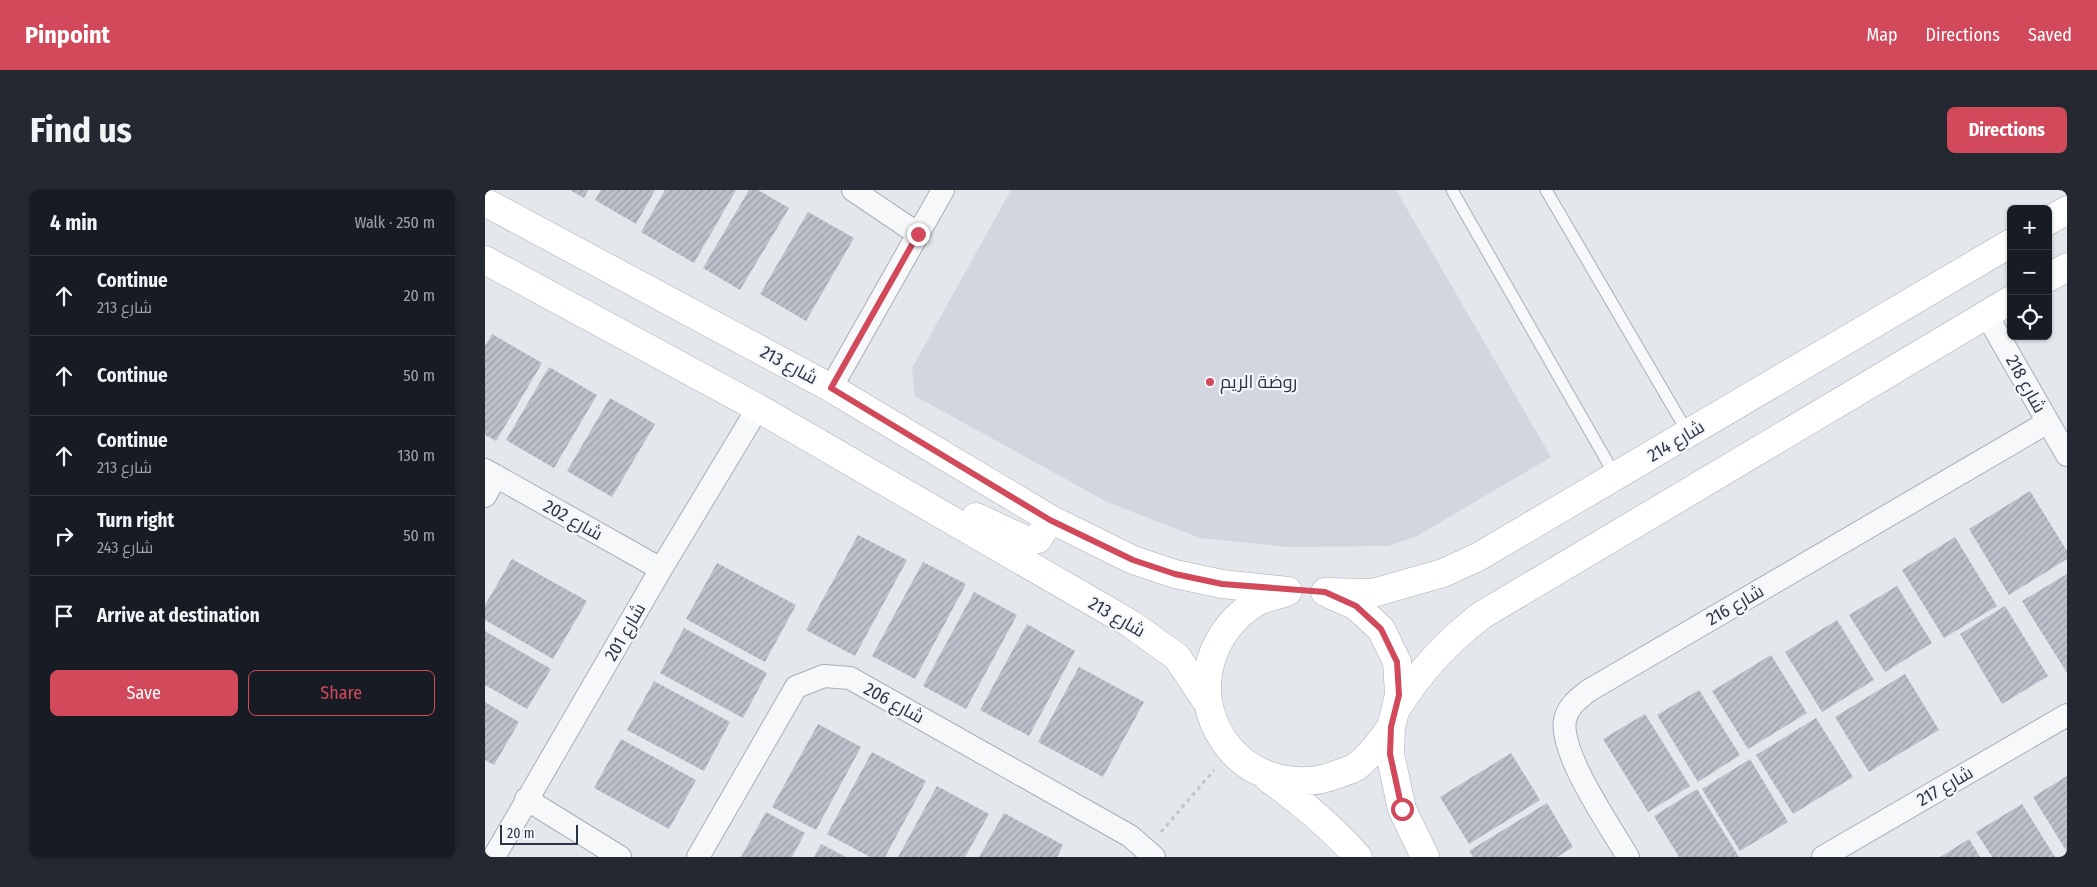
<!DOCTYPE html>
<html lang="en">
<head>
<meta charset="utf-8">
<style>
	:root { --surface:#171b24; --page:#242831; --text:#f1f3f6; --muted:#9ea1a6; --line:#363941; --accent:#d1495b }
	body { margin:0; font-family:"Fira Sans Condensed",Cairo,sans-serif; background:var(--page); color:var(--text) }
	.controls { position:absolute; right:15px; top:15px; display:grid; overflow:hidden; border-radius:8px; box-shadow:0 1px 4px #0004 }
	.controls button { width:45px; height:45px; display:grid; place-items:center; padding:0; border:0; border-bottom:1px solid var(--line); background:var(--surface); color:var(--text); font:25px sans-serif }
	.scale { position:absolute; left:15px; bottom:12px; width:78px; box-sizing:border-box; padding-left:5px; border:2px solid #2b3445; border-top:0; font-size:14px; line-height:18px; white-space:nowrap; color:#2b3445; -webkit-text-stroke:4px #f4f6f9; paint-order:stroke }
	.stop { position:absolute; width:15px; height:15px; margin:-11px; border:4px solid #d1495b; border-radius:50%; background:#fff }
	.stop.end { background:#d1495b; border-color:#fff; box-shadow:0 1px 5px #0008 }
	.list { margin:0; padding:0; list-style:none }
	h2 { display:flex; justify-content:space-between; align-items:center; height:65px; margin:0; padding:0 20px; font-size:21px }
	h2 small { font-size:16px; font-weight:400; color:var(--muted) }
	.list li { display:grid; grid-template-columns:32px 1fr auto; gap:15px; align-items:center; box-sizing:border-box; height:80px; padding:0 20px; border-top:1px solid var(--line) }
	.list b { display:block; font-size:19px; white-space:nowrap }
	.list p { margin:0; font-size:16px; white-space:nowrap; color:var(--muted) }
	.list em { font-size:16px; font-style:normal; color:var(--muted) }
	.actions { display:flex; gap:10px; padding:15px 20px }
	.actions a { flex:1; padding:11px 0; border:1px solid var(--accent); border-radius:8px; text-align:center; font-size:18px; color:var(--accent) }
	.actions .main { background:var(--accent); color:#fff }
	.icon { flex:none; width:28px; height:28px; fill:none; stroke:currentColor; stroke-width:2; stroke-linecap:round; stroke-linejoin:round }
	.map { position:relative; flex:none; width:1582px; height:667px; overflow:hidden; border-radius:8px }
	header { display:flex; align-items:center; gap:30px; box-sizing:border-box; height:70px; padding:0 25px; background:var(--accent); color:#fff }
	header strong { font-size:24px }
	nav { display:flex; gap:28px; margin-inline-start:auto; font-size:18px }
	.intro { display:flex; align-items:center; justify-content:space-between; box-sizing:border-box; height:120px; padding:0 30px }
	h1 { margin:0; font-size:35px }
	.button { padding:12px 22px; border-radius:8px; background:var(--accent); color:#fff; font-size:18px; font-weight:700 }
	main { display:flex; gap:30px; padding:0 30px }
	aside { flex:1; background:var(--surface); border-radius:8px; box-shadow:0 1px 4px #0004 }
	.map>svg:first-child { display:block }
</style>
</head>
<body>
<header>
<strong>Pinpoint</strong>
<nav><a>Map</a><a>Directions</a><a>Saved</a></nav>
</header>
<div class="intro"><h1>Find us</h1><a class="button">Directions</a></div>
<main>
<aside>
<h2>4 min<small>Walk · 250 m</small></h2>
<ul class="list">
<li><svg class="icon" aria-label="ahead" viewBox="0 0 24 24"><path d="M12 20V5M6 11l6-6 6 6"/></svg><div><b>Continue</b><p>شارع 213</p></div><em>20 m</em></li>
<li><svg class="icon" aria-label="ahead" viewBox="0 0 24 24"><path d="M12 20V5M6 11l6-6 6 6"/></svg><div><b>Continue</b></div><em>50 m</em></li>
<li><svg class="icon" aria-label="ahead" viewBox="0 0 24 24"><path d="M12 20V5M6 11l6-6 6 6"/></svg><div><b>Continue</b><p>شارع 213</p></div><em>130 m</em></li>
<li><svg class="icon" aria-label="right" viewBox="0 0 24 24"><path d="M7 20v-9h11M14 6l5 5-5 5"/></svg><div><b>Turn right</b><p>شارع 243</p></div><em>50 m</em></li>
<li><svg class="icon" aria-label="arrive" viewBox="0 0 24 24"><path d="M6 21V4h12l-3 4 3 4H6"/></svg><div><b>Arrive at destination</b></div></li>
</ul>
<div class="actions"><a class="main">Save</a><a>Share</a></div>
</aside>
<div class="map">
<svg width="1582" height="667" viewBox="0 0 1582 667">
	<defs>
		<pattern id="building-hatch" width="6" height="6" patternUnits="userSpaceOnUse" patternTransform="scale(1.25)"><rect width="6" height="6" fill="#bbc0ca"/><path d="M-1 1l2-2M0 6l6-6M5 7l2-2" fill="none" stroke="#989da6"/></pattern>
	</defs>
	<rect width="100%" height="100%" fill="#e4e7ec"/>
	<path fill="#d2d6de" d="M526 0H911L1066 267 932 346 903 356 803 357 715 348 622 312 430 206 427 178Z"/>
	<path fill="url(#building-hatch)" d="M85 0H103L99 8Z
		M116 0H170L151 34 110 10Z
		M180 0H251L209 73 156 42Z
		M264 0H273L304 18 255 100 218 78Z
		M323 22 369 48 321 131 275 104Z
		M7 144 57 173 11 251 0 245V156Z
		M64 177 112 205 69 278 21 250Z
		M125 208 170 234 127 307 82 281Z
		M1545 301 1582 361V369L1524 405 1484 339Z
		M373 345 422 370 370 466 321 440Z
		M1470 347 1512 416 1459 448 1417 380Z
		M27 369 102 411 68 469 0 430V415Z
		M438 372 481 394 430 489 387 466Z
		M232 373 311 415 280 472 201 429Z
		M1582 384V483L1537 411Z
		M1412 396 1447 453 1400 482 1364 425Z
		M489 402 532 425 481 519 438 496Z
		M1520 416 1563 486 1517 514 1475 444Z
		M1352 430 1389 490 1337 522 1300 462Z
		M542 434 590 461 544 546 495 520Z
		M199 438 282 483 258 528 175 483Z
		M0 441 66 479 42 519 0 495Z
		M1286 465 1322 523 1263 559 1227 501Z
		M594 477 659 512 618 587 553 552Z
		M1420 484 1454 540 1384 582 1350 527Z
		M169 491 245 532 219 581 142 540Z
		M1214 500 1255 565 1213 592 1172 525Z
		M0 512 34 532 9 575 0 570Z
		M1160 524 1205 596 1163 622 1118 549Z
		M1331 528 1368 587 1308 624 1271 565Z
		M333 534 376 557 331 640 287 617Z
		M136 549 211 590 184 639 109 598Z
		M387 562 441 591 400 667H385L342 644Z
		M1026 563 1055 610 984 654 955 607Z
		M1265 569 1303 632 1255 661 1217 599Z
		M1582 586V662L1548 607Z
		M452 596 504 624 480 667H413Z
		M1212 599 1254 667H1194L1169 626Z
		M1062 613 1088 657 1072 667H988L984 661Z
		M1537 614 1570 667H1507L1491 642Z
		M281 622 320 643 307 667H256Z
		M519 623 578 655 572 667H494Z
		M1484 649 1495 667H1455Z
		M336 654 361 667H329Z"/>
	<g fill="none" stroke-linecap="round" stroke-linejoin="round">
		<defs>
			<path id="lane" d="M967 0 1131 287
				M1061 0 1203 243"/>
			<path id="street" d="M368 0 433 44
				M1501 124 1582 265
				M346 198 458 0
				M0 280 176 379
				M0 306 11 286
				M41 609 135 667
				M9 667 176 379 273 218
				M213 667 311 497 339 486 365 488 645 646 669 667
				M1143 667C1125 636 1074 563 1080 530 1083 516 1093 509 1103 501L1563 232
				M1338 667 1582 525"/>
			<path id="secondary" d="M0 12 346 198 565 329 648 370 690 384 737 394 803 401
				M1563 31 1582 20
				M0 70 273 218 646 434 692 467 722 512
				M1563 88 1582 77
				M491 327 543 351 553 349 565 329
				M840 402 888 403 958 383 993 367 1526 53
				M799 403C790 406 778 408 770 413 719 445 705 513 746 560 772 590 818 599 853 584 859 582 866 580 871 577 885 566 896 552 906 537
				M846 405 871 416 896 439 912 472 914 505 906 537 905 564 917 619 940 667
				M910 521C934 482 961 452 997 425L1526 110
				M784 589C817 612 846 637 873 667"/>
		</defs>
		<use href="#lane" stroke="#a9aeb7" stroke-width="13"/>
		<use href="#street" stroke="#a9aeb7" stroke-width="24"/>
		<use href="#secondary" stroke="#a9aeb7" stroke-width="29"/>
		<path stroke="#c2c5cb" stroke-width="3" stroke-dasharray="4 4" stroke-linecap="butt" d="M676 642 729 580"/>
		<use href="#lane" stroke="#f7f8fa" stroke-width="11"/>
		<use href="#street" stroke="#f7f8fa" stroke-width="22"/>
		<use href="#secondary" stroke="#fff" stroke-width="28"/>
	</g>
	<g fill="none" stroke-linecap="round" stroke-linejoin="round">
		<path stroke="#d1495b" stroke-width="6" d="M433 44 346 198 565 330 648 370 690 384 737 394 840 402 871 416 896 439 912 472 914 505 906 537 905 564 917 619"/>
	</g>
	<circle fill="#d1495b" stroke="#f4f6f9" stroke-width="2" cx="725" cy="192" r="5"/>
	<g text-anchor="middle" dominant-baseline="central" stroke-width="4.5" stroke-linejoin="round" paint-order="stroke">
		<g font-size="18" fill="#2b3445" stroke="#f4f6f9">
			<text transform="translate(304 175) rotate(28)">شارع 213</text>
			<text transform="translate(1541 194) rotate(61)">شارع 218</text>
			<text transform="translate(1191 251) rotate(-31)">شارع 214</text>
			<text transform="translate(88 330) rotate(29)">شارع 202</text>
			<text transform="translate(1250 415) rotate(-30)">شارع 216</text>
			<text transform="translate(632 427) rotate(30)">شارع 213</text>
			<text transform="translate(140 442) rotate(-60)">شارع 201</text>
			<text transform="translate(409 513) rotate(29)">شارع 206</text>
			<text transform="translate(1460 596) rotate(-30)">شارع 217</text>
		</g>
		<g font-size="18" fill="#2b3445" stroke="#f4f6f9" text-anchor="start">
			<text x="735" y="192">روضة الريم</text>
		</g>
	</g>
</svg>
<div class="controls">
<button>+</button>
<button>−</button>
<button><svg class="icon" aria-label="locate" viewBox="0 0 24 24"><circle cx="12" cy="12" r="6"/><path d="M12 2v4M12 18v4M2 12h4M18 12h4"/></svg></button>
</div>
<div class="scale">20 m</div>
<div class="stop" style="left:917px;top:619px"></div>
<div class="stop end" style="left:433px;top:44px"></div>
</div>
</main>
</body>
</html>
